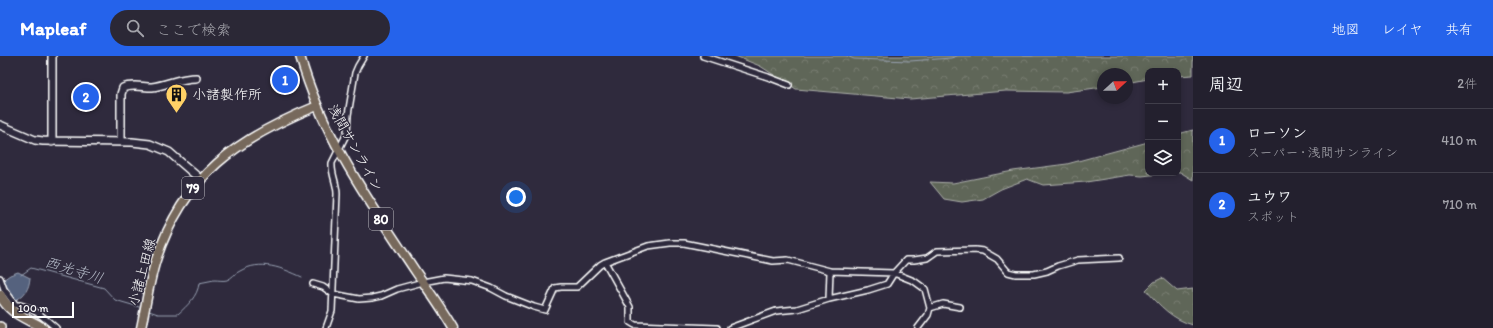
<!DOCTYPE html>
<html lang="ja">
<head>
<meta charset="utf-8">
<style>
	:root { --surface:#23202e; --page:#2b2836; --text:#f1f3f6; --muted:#a3a3aa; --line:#403e4a; --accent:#2563eb }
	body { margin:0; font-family:Itim,"Klee One",sans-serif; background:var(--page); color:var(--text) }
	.controls { position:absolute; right:12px; top:12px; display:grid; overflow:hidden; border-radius:8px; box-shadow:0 2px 6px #0003 }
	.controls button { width:36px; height:36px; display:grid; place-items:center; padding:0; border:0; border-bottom:1px solid var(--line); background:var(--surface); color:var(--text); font:20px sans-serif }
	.compass { position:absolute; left:1097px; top:12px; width:36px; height:36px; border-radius:50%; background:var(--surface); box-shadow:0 2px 6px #0003; rotate:69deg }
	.scale { position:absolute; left:12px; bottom:10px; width:62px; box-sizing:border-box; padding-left:4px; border:2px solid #fff; border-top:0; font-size:11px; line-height:14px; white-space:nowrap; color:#fff; -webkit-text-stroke:3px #2f2a3d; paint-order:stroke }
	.you { position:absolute; left:516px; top:141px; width:14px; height:14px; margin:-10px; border:3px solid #fff; border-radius:50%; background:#1a73e8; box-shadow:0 0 0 6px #1a73e833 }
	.badge { display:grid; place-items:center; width:26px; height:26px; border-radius:50%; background:var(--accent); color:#fff; font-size:13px; font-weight:700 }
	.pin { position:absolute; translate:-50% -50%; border:2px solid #fff; box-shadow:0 1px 4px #0006 }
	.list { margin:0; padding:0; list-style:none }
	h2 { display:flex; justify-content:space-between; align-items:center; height:52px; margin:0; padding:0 16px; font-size:17px }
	h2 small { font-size:13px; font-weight:400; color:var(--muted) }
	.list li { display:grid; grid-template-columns:26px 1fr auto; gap:12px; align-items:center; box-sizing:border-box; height:64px; padding:0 16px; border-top:1px solid var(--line) }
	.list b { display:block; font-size:15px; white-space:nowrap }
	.list p { margin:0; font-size:13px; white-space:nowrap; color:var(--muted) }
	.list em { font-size:13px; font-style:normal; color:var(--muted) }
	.icon { flex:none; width:22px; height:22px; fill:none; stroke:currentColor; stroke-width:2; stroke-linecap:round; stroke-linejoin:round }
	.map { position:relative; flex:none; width:1193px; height:272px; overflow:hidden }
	header { display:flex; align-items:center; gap:24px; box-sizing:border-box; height:56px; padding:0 20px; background:var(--accent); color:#fff }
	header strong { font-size:19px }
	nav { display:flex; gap:22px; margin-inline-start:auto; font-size:14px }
	.search { width:280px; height:36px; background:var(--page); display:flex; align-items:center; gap:10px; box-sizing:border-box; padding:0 14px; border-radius:22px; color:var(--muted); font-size:15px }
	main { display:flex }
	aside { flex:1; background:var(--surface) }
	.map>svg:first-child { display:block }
</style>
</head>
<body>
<header>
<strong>Mapleaf</strong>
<div class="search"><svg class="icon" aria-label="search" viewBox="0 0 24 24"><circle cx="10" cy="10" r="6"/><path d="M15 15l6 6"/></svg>ここで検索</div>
<nav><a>地図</a><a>レイヤ</a><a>共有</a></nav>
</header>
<main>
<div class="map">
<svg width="1193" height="272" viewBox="0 0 1193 272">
	<defs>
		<pattern id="forest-crowns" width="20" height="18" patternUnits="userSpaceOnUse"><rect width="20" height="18" fill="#5f6658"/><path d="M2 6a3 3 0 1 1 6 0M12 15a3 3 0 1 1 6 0" fill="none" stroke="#777d71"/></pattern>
	</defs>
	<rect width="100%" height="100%" fill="#2f2a3d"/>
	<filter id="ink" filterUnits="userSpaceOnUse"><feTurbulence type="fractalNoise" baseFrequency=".025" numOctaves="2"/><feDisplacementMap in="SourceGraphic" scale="8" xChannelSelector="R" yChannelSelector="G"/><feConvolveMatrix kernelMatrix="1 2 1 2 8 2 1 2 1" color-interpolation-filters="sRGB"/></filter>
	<g filter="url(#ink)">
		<path fill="url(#forest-crowns)" stroke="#afb2ac" d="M735 0H1193V19L1178 20V15H1148V23L1127 27V18H1103V31L1066 36 1006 35 910 43 796 33 760 10Z
			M1193 74V124L1180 116H1178V78Z
			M1148 86V117H1169L1142 120 1130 119 1086 126 1043 129 1027 123 1001 133 983 143 962 146 944 143 930 126 953 127 1013 115 1067 108Z
			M1162 222 1177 235 1193 233V269C1173 264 1159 249 1146 234L1154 226Z"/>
		<path fill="#54627e" stroke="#98a1b2" d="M18 216 30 222C29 233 25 239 16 244L12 241 3 224 10 219Z"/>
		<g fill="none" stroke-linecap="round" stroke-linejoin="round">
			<path stroke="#98a1b2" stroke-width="1" d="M847 0 854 3 910 5 951 2 957 0
				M1023 0H1033
				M21 219 31 212 104 232 115 244 139 251
				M149 255 158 258H178C187 250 198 240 199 227 204 226 209 225 214 224 219 224 223 225 227 224 232 222 235 217 240 215 261 203 282 212 302 221"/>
			<defs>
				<path id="street" d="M703 0 768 21 789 29
					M605 206 630 251V266L635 269 717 272
					M0 222 4 233 15 248
					M313 228 323 231 333 238 359 243 372 242 381 240 397 233 423 226 444 222 472 225 491 232 506 240 534 251 545 254 555 232 561 231H577L600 209 605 206 648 190 670 187H684L773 205 788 204 830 215 894 217 914 225 925 233 930 252
					M829 243 830 215
					M11 249C29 246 44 262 56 272
					M326 272 332 255 337 138C337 127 331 118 332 107L347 77 348 59 355 17 358 10 364 0
					M730 272 776 255 797 253 829 243 868 234 887 228 894 217 906 204H914L927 202 937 195 975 194 983 195 997 203 1008 216 1016 218H1034L1047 215 1058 210 1078 204 1119 202
					M918 272 928 259 930 252 943 248 960 251"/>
				<path id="secondary" d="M0 69 35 84 43 85 132 86 150 88 169 96 200 123
					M52 86V0
					M121 86V38L123 32C131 28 142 31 152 31 167 29 179 22 196 22"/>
				<path id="primary" d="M300 0C322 80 371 148 416 216 429 235 442 253 453 272
					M141 272C146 249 149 226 156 204 184 119 238 82 317 50"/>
				<path id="highway" d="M0 239C11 259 25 261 43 272
					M0 271V272"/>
			</defs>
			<use href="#street" stroke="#fff" stroke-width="8"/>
			<use href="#secondary" stroke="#fff" stroke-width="10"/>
			<use href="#primary" stroke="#fff" stroke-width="11"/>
			<use href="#highway" stroke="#fff" stroke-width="12"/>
			<use href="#street" stroke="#2f2a3d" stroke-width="5"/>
			<use href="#secondary" stroke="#2f2a3d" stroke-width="7"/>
			<use href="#primary" stroke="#77695c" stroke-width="8"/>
			<use href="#highway" stroke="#77695c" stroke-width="9"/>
		</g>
	</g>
	<defs>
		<symbol id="building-pin" viewBox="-11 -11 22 30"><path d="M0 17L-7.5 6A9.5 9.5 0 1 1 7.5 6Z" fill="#ffd166" stroke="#2f2a3d"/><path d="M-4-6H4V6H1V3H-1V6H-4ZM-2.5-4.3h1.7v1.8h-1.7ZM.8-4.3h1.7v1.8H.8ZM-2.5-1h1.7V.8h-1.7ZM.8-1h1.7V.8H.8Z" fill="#111"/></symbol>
	</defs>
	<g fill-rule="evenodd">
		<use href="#building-pin" x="164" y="26" width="25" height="34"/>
	</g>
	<g text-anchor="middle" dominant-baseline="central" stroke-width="3" stroke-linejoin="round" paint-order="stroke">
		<g fill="#2f2a3d" stroke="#c1bfc5" stroke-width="1">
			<rect x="182" y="121" width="22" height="22" rx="3"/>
			<rect x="369" y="152" width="24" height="22" rx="3"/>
		</g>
		<g font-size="13" font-weight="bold" fill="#fff">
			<text x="193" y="132">79</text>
			<text x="381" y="163">80</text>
		</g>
		<g font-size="14" fill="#fff" stroke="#2f2a3d" text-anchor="start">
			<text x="192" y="38">小諸製作所</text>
		</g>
		<g font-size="14" fill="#fff" stroke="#2f2a3d">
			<text transform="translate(355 92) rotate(61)">浅間サンライン</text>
			<text transform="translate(142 216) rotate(-75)">小諸上田線</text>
		</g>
		<g font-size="15" font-style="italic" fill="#b2b8c5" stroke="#2f2a3d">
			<text transform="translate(74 214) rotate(17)">西光寺川</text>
		</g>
	</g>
</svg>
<div class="controls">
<button>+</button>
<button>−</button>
<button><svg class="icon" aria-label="layers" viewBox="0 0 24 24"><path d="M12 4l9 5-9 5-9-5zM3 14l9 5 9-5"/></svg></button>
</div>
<svg class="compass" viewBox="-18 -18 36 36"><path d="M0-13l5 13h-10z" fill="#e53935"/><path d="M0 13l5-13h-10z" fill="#a3a3aa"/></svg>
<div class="scale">100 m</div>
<div class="you"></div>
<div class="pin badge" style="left:285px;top:24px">1</div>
<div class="pin badge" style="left:86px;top:41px">2</div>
</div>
<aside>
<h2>周辺<small>2件</small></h2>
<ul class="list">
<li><span class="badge">1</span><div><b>ローソン</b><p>スーパー · 浅間サンライン</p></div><em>410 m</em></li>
<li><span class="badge">2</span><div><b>ユウワ</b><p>スポット</p></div><em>710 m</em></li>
</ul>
</aside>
</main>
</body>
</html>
